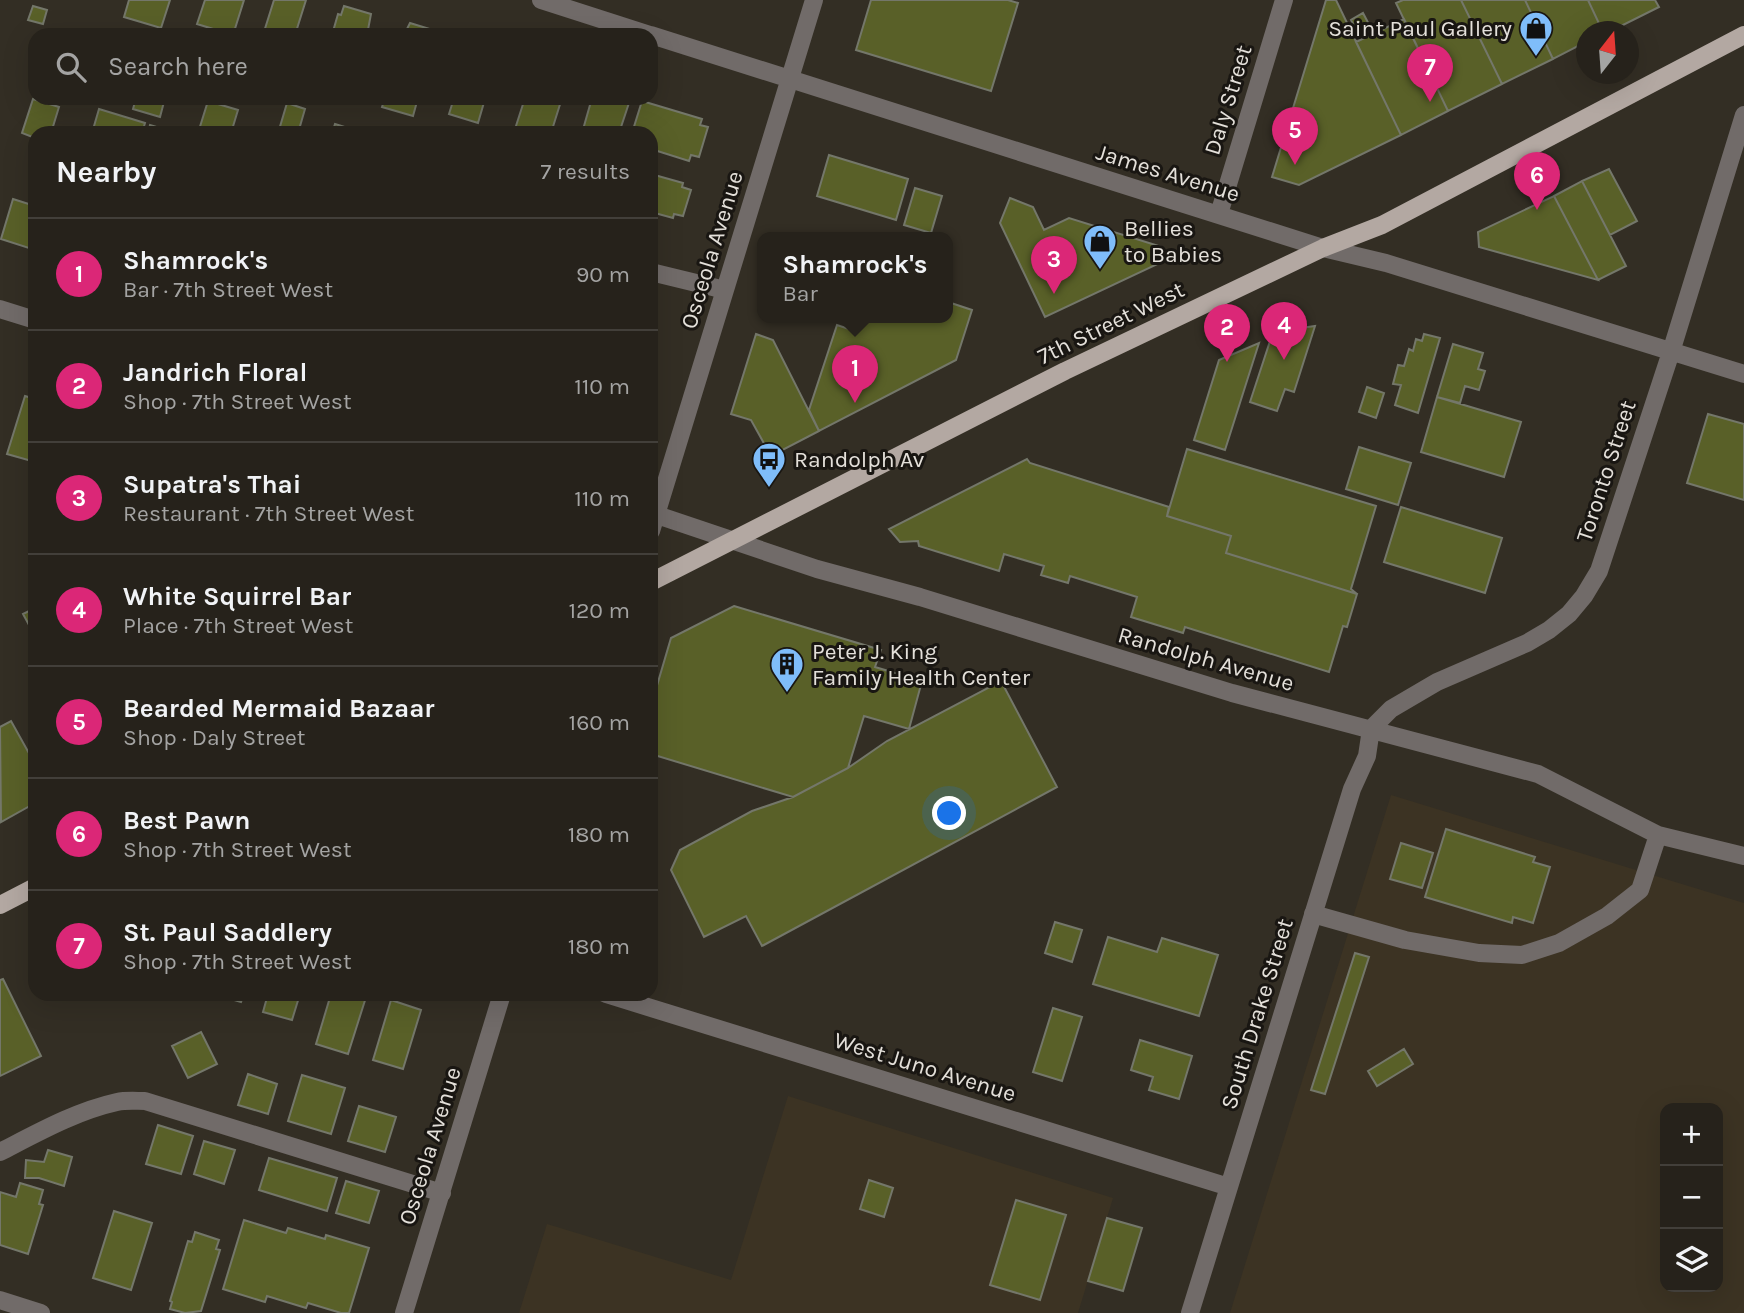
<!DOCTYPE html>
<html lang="en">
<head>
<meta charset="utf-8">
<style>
	:root { --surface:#26221b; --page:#322f28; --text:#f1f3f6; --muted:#a4a4a3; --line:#423f3a; --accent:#db2777 }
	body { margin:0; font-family:Karla,sans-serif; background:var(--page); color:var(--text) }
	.controls { position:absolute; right:21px; bottom:21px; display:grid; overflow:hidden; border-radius:14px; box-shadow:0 7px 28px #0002 }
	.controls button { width:63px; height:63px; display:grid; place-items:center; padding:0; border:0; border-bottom:2px solid var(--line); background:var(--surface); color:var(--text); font:35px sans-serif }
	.compass { position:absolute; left:1576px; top:21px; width:63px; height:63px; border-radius:50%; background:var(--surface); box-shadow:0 7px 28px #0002; rotate:17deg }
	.you { position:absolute; left:950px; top:814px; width:24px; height:24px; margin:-18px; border:5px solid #fff; border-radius:50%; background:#1a73e8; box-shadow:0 0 0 10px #1a73e833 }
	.badge { display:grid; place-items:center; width:46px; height:46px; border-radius:50%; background:var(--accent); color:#fff; font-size:23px; font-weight:700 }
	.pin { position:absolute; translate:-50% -58px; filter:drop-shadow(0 2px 4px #0008) }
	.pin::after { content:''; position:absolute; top:37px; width:24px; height:21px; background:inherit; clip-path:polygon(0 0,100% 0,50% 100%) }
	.popup { position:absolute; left:757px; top:232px; width:196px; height:91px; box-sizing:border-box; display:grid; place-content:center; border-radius:14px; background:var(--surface); filter:drop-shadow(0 2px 5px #0005); font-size:23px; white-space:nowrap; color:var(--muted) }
	.popup b { font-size:26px; color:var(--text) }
	.popup::after { content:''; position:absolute; left:50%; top:100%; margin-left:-14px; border:14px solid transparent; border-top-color:var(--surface) }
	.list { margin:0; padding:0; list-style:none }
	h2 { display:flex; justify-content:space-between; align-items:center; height:91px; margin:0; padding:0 28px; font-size:30px }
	h2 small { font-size:23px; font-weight:400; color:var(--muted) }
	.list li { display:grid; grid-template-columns:46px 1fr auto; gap:21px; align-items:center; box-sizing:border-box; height:112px; padding:0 28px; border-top:2px solid var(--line) }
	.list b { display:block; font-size:26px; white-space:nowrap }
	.list p { margin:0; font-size:23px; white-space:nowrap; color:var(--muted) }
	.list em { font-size:23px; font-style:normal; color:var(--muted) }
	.icon { flex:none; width:38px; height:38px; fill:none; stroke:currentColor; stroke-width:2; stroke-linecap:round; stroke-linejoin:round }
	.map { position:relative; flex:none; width:1744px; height:1313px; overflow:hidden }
	.search { position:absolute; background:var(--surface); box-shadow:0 7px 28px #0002; left:28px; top:28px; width:630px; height:77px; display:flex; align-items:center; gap:18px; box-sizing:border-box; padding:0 24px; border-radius:21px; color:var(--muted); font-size:26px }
	.panel { position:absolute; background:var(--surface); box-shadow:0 7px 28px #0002; left:28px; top:126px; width:630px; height:875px; border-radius:21px }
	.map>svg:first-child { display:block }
</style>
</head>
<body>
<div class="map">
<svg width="1744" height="1313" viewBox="0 0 1744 1313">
	<rect width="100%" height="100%" fill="#332e24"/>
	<path fill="#3c3323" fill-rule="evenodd" d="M1391 795 1744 903V1313H1230ZM1665 1108H1718V1287H1665Z
		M788 1096 1113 1198 1078 1313H519L547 1224 731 1280Z"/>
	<path fill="#596028" stroke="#74776a" stroke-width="2" d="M129 0H170L161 28 124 17Z
		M205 0H244L233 35 197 24Z
		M274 0H306L295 35H263Z
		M871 0H1008L1018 3 991 91 856 50Z
		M1326 0H1336L1401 135 1299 185 1272 177Z
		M1403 0H1461L1502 84 1448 111 1396 3Z
		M1461 0H1525L1553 59 1502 84Z
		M1525 0H1588L1603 32H1586V42L1553 59Z
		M1588 0H1655L1659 7 1609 32H1603Z
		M33 6 47 10 43 24 28 20Z
		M344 6 371 14 367 35H332L338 14 341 15Z
		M1363 13 1372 30 1359 36 1351 20Z
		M1404 19 1448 111 1401 135 1356 42Z
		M410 23 436 31 435 35H404Z
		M136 98H165L160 117 133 109Z
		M385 98H418L413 116 382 107Z
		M454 98H489V101L485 99 478 123 449 114Z
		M525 98H562L551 133H527L515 129Z
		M592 98H614L629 103 619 133H582Z
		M33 99 59 107 51 133H35V138L22 133Z
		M208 101 238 110 231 133H198Z
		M642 101 702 119 700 125 708 127 699 157 691 155 689 161 651 149V133H632Z
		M287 103 305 109 298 133 279 130Z
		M99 109 145 123 142 133H92Z
		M335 124 364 133H332Z
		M150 125 170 131 169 133H148Z
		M829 155 908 179 896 220 817 196Z
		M1609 169 1637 221 1610 235 1582 181Z
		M651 174 683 183 682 187 691 190 683 216 674 214 673 218 651 212Z
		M1582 181 1626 266 1598 280 1554 196Z
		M915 188 942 196 931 233 904 225Z
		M1554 196 1598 280 1479 247 1478 232Z
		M1010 198 1033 207 1044 230 1069 218 1162 247 1164 261 1045 317 1000 223Z
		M13 199 35 206V250L1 239Z
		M948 302 972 310 956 360 819 431 809 410 837 325 852 330 856 317H948Z
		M1315 326 1294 392 1285 389 1277 411 1250 402 1273 332Z
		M756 334 773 340 819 431 771 456 751 420 731 414Z
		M1424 334 1440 338 1418 413 1395 405 1401 385 1393 384 1398 365 1404 366 1409 349 1413 351 1416 339 1422 341Z
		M1259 343 1225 450 1194 440 1219 360Z
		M1453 344 1483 353 1478 369 1485 371 1479 390 1465 386 1460 403 1437 397Z
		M1367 387 1384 393 1376 418 1359 412Z
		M25 396 35 399V462L7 454Z
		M1437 397 1521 422 1504 477 1421 452Z
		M1708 414 1744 424V500L1687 483Z
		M1359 447 1411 463 1398 505 1346 489Z
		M1187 449 1376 506 1351 589 1357 594 1226 553 1231 536 1167 516Z
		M1027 459 1030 463 1169 507 1167 516 1231 536 1226 553 1357 594 1347 627 1343 626 1329 672 1185 627 1183 633 1131 617 1137 597 1070 576 1068 583 1041 575 1044 566 1004 554 999 571 919 546 918 541 900 542 889 529Z
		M1401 507 1502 538 1485 593 1384 562Z
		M734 606 881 650 875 667 922 681 909 729 864 716 848 768 793 797 651 754V706L671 638Z
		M35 608V636L23 614Z
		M1001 681 1057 787 762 946 746 916 704 937 671 870 680 850 752 811 793 797 848 768 887 741Z
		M11 721 35 764V788L31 790 35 803 1 822 0 727Z
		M1446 829 1535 857 1533 862 1550 867 1533 923 1513 917 1512 923 1425 897Z
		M1401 843 1433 853 1422 888 1390 879Z
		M1055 922 1082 930 1072 962 1045 953Z
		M1108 937 1157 952 1162 938 1218 955 1199 1016 1093 984Z
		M1355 953 1369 957 1325 1094 1311 1090Z
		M3 979 41 1056 0 1076V980Z
		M214 994H244L241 1002Z
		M268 994H300L292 1020 263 1012Z
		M331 994H367L348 1054 316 1044Z
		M391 1000 421 1010 403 1069 373 1060Z
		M1053 1008 1082 1017 1062 1081 1033 1072Z
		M201 1032 217 1064 188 1078 172 1046Z
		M1140 1040 1192 1056 1179 1099 1149 1090 1153 1077 1131 1070Z
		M1404 1049 1413 1064 1377 1086 1368 1071Z
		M248 1074 277 1084 268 1114 238 1105Z
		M302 1075 345 1088 331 1134 288 1121Z
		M359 1106 396 1117 385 1152 348 1141Z
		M158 1125 193 1136 181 1174 146 1164Z
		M204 1141 235 1150 224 1184 194 1174Z
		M48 1150 72 1157 64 1186 39 1178H25L26 1160 44 1162Z
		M269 1158 337 1178 327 1211 259 1190Z
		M869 1180 893 1188 884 1217 860 1209Z
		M346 1181 379 1191 369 1223 336 1213Z
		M20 1183 43 1190 39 1204 43 1205 28 1254 0 1245V1192L16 1197Z
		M1016 1200 1066 1215 1040 1300 990 1285Z
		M114 1211 152 1223 131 1290 93 1278Z
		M1107 1218 1142 1228 1123 1291 1088 1281Z
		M244 1220 286 1233 288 1228 325 1239 326 1235 369 1248 349 1313H341L308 1303 306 1308 267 1296 265 1302 223 1289Z
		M195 1232 219 1240 216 1249 220 1250 201 1311 185 1313 170 1309 172 1302 170 1301 188 1241 192 1242Z"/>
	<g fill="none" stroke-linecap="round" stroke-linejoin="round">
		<path stroke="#716b69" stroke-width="18" d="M541 0 650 35
			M651 35 1323 248 1386 263 1744 374
			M1219 214 1284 0
			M651 272 725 290
			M0 309 35 320
			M651 513 817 569 920 597 1232 693 1538 774 1658 835 1744 856
			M651 531 814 0
			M1371 729 1391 709 1437 682 1527 643 1549 630 1569 614 1584 596 1599 571 1671 352 1744 115
			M1313 914 1405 940 1479 953 1522 955 1559 943 1607 916 1640 890 1658 835
			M606 994 1229 1187
			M0 1152C37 1133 76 1111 117 1102 126 1100 136 1101 145 1101L442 1193
			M0 1300 41 1313
			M404 1313 502 994
			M1190 1313 1352 789 1367 756 1371 729"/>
		<path stroke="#b3a8a2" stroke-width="18" d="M651 582 1065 371 1323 248 1382 225 1744 35
			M0 905 35 887"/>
	</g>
	<defs>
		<symbol id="shop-pin" viewBox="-11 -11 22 30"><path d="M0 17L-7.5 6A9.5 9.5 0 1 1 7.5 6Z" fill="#7fbdfa" stroke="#191612"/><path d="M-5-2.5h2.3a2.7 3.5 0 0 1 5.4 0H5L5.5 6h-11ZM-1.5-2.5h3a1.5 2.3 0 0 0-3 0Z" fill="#111"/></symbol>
		<symbol id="bus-pin" viewBox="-11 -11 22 30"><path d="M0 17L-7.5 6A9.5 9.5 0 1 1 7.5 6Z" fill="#7fbdfa" stroke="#191612"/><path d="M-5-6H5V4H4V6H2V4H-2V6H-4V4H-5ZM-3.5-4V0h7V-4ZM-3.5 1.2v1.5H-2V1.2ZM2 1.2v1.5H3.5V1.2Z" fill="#111"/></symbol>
		<symbol id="building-pin" viewBox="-11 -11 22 30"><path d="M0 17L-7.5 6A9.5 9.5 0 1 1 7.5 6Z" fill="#7fbdfa" stroke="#191612"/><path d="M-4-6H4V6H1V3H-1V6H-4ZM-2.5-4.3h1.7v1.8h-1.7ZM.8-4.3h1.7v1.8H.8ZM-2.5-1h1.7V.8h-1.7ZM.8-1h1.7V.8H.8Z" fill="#111"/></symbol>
	</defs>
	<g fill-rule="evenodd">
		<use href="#shop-pin" x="1517" y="9" width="38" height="52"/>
		<use href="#shop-pin" x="1081" y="222" width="38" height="52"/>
		<use href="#bus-pin" x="750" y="440" width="38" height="52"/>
		<use href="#building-pin" x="768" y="645" width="38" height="52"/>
	</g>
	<g text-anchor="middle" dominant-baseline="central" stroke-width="6" stroke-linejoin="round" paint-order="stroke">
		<g font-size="23" fill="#e4e0da" stroke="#191612" text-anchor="start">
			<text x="1512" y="28" text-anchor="end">Saint Paul Gallery</text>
			<text x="1124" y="228">Bellies<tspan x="1124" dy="26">to Babies</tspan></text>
			<text x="794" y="459">Randolph Av</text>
			<text x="812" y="651">Peter J. King<tspan x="812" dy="26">Family Health Center</tspan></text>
		</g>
		<g font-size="23" fill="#e4e0da" stroke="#191612">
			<text transform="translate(1228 100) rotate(-73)">Daly Street</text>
			<text transform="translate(1168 173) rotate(17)">James Avenue</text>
			<text transform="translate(712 250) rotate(-73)">Osceola Avenue</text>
			<text transform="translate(1111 323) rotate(-26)">7th Street West</text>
			<text transform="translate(1606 471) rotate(-72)">Toronto Street</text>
			<text transform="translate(1206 659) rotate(16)">Randolph Avenue</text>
			<text transform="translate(1257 1014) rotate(-73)">South Drake Street</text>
			<text transform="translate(925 1067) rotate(17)">West Juno Avenue</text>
			<text transform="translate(430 1146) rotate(-73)">Osceola Avenue</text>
		</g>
	</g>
</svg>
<div class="controls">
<button>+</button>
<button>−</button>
<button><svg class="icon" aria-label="layers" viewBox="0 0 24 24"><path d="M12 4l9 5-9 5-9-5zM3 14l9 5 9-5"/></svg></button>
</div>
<svg class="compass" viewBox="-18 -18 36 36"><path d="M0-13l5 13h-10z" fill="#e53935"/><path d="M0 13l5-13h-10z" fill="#a4a4a3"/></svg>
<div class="you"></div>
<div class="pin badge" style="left:855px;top:403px">1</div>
<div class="popup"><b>Shamrock's</b>Bar</div>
<div class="pin badge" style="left:1227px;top:362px">2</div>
<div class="pin badge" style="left:1054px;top:294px">3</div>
<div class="pin badge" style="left:1284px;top:360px">4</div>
<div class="pin badge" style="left:1295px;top:165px">5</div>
<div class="pin badge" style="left:1537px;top:210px">6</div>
<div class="pin badge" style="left:1430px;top:102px">7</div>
<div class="search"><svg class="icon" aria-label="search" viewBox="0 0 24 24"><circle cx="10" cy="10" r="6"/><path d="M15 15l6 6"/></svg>Search here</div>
<section class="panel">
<h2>Nearby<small>7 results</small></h2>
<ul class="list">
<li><span class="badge">1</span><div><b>Shamrock's</b><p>Bar · 7th Street West</p></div><em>90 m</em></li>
<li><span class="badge">2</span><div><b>Jandrich Floral</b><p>Shop · 7th Street West</p></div><em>110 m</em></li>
<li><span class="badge">3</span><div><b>Supatra's Thai</b><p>Restaurant · 7th Street West</p></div><em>110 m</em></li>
<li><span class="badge">4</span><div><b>White Squirrel Bar</b><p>Place · 7th Street West</p></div><em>120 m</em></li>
<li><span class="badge">5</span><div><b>Bearded Mermaid Bazaar</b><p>Shop · Daly Street</p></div><em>160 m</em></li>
<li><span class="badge">6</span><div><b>Best Pawn</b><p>Shop · 7th Street West</p></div><em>180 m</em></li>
<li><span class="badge">7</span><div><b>St. Paul Saddlery</b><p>Shop · 7th Street West</p></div><em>180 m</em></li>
</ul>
</section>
</div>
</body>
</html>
